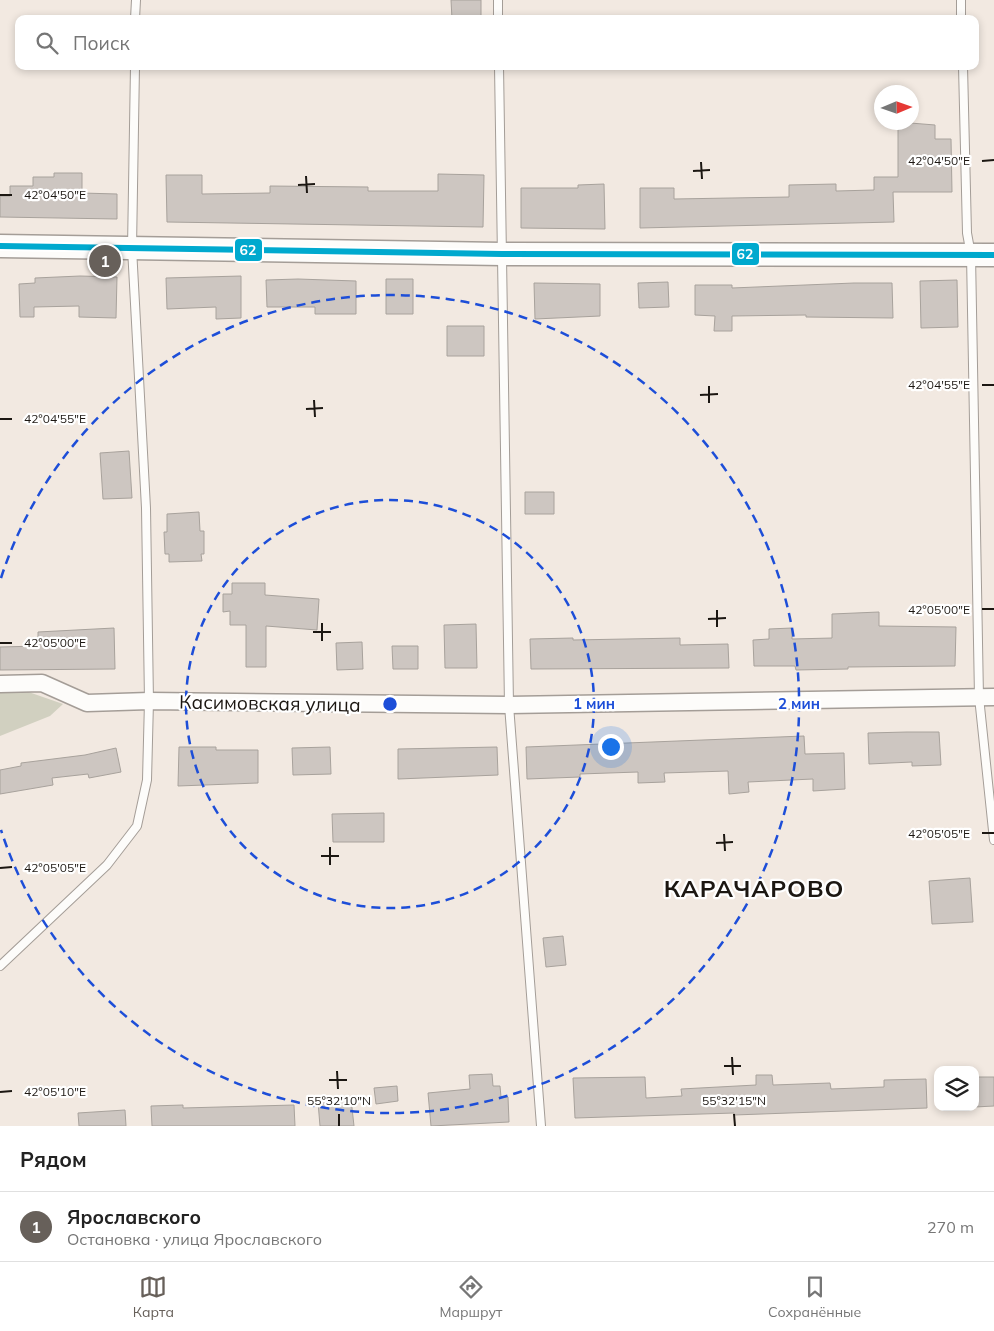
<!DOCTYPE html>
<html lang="ru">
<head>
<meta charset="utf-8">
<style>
	:root { --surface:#fff; --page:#f6f6f6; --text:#222; --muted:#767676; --line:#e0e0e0; --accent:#67605a }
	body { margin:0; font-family:Mulish,sans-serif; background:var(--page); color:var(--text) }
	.controls { position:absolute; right:15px; bottom:15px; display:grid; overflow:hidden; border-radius:10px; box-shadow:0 2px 8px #0003 }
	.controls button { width:45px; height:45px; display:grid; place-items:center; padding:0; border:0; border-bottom:1px solid var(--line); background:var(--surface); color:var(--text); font:25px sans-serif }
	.compass { position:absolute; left:874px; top:85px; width:45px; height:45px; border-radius:50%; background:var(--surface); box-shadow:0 2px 8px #0003; rotate:88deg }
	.you { position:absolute; left:610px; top:746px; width:18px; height:18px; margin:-12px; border:4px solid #fff; border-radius:50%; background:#1a73e8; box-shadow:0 0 0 8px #1a73e833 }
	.badge { display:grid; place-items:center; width:32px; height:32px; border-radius:50%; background:var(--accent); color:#fff; font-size:16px; font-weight:700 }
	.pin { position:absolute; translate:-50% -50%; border:2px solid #fff; box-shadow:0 1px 5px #0006 }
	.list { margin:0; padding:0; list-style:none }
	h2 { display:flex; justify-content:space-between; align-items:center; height:65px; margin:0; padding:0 20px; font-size:21px }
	h2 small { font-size:16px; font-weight:400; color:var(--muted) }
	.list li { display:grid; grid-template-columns:32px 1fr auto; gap:15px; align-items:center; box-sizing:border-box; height:70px; padding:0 20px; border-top:1px solid var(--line) }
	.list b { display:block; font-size:19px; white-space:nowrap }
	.list p { margin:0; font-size:16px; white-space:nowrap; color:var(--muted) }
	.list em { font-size:16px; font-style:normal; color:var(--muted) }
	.icon { flex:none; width:28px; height:28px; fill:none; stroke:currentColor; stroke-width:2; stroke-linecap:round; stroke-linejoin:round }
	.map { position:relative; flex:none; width:994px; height:1126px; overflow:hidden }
	.search { position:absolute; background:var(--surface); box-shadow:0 2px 8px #0003; left:15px; right:15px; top:15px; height:55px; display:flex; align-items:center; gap:12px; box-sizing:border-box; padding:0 18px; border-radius:10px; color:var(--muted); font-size:19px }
	.sheet { height:135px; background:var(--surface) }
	nav { display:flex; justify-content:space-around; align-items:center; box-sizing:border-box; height:70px; border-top:1px solid var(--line); background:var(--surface); font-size:14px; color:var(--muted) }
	nav a { display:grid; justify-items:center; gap:2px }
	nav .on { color:var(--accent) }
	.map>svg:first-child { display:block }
</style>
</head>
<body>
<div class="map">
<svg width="994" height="1126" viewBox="0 0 994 1126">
	<rect width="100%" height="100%" fill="#f2e9e1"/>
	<path fill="#d1d0c0" d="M20 689 63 704 50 716 0 736V693Z"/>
	<path fill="#cdc6c1" stroke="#a8a29c" d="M451 0H481V19H452Z
		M898 122 935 125V139H951L952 192H893L894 222 640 228V188H674V199L789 197V185L836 184V191L874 190V177H898Z
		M54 173H82V193L117 194V219L0 217V196H10V186H33V177H54Z
		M438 174 484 175 483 227 167 222 166 175H202V194L270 193V186L368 187V191H438Z
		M604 184 605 229 521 228V188H578V185Z
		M80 276 117 277 116 318 79 317V306L34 307V317H20L19 284 35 283V278Z
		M241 276V318L216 319V307L167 309 166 278Z
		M298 279 356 281V314H315V307H267L266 280Z
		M386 279H413V314H386Z
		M957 280 958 327 921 328 920 281Z
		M668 282 669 307 639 308 638 283Z
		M534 283 600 284V316L535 319Z
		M854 283H892L893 318 806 317V315L732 316V331H714L715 316 695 315V285H732V288Z
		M447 326H484V356H447Z
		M129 451 132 498 103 499 100 453Z
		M525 492H554V514H525Z
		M199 512 200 531H204V554H201L202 561 169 562V554H165L164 532H167V514Z
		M232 583H265V595L319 599 317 630 266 626V667H246V625H230V611L223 612V594H232Z
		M879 612V626L956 627 955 666 848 667V669L796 670 795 666H754L753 640 769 639V629L792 628V639L832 638V614Z
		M476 624 477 668H445L444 625Z
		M114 628 115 669 0 670V647L38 646V632Z
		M573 638V640L680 638V645L728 644 729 668 531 669 530 639Z
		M362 642 363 669 337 670 336 643Z
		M392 646H418V669H393Z
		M907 732H939L941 765 912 766V762L869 764 868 733Z
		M804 736 805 754 844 753 845 789 813 791V779L748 782 749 792 729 794 728 771 664 773 665 782 638 783V772L580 774V777L527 779 526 747Z
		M179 747H216V750H258V783L178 786Z
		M330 747 331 774 293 775 292 748Z
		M497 747 498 775 398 779V749Z
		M116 748 121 772 89 778 88 774 52 778 53 785 0 794V770L21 766V763L85 755Z
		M384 813V842H333L332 814Z
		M970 878 973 922 932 924 929 881Z
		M563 936 566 965 546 967 543 938Z
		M492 1074 493 1086H500L501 1097H508L509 1122 431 1126 428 1093 470 1089 469 1075Z
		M756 1075H772L773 1085 830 1083 831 1089 884 1087V1080L926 1079 927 1108 734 1115V1113L575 1118 573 1078 645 1077 646 1098 682 1096 681 1089 756 1085Z
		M975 1077H994V1106L975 1107Z
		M397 1086 398 1101 376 1104 374 1088Z
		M351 1099 354 1126H320L318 1102Z
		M183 1105V1108L294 1105 295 1126H152L151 1106Z
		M125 1110 126 1126H79L78 1113Z"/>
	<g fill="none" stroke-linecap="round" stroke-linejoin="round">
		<defs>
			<path id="lane" d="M498 0V19
				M961 0V19
				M135 19 136 0
				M499 66 509 705 541 1126
				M963 66 967 233 971 255 979 697 994 840
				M0 966 107 865 137 826 147 780 149 701 146 508 132 248 135 66"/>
			<path id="street" d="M0 684 42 683 87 703 149 701 509 705 994 697"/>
			<path id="secondary" d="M0 246 502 254 994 255"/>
		</defs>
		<use href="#lane" stroke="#a49d97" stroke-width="10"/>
		<use href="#street" stroke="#a49d97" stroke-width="19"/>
		<use href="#secondary" stroke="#a49d97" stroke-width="25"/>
		<use href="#lane" stroke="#fdfcfa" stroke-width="8"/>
		<use href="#street" stroke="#fdfcfa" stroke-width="16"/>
		<use href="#secondary" stroke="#fdfcfa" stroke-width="22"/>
		<defs>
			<path id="bus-1" d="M0 246 502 254 994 255"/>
		</defs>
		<use href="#bus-1" stroke="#fff" stroke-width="10"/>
		<use href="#bus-1" stroke="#00a9ce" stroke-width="6"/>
	</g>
	<path fill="none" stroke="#1c1712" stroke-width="2" d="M982 161 994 160M701 162 702 179M693 171 710 170M306 176 307 193M298 185 315 184M0 195H12M982 385H994M709 386V403M700 395 718 394M314 400 315 417M306 409 323 408M0 419H12M982 609H994M717 610V627M708 619 726 618M322 623V641M313 632H331M0 643H12M982 833H994M724 834 725 851M716 843 733 842M330 847V865M321 856H339M0 868 12 867M732 1057 733 1075M724 1066H741M337 1071 338 1089M329 1080H347M0 1092 12 1091M339 1114V1126M734 1114 735 1126"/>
	<g fill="none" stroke="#1d4ed8" stroke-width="2.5" stroke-dasharray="9 6">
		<circle cx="390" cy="704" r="204"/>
		<path d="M1 578A409 409 0 1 1 1 830"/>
	</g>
	<g text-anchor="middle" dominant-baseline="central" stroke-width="4.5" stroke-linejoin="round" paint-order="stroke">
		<g font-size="19" fill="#1c1712" stroke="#fff">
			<text transform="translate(270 703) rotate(1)">Касимовская улица</text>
		</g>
		<g font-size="24" font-weight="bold" letter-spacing="1" fill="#1c1712" stroke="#fff">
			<text x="754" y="888">КАРАЧАРОВО</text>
		</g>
	</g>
	<g font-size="12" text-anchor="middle" fill="#1c1712" stroke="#fff" stroke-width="4.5" stroke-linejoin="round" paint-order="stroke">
		<text x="939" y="165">42°04'50"E</text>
		<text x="55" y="199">42°04'50"E</text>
		<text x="939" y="389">42°04'55"E</text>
		<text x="55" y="423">42°04'55"E</text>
		<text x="939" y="614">42°05'00"E</text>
		<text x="55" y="647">42°05'00"E</text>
		<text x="939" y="838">42°05'05"E</text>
		<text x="55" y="872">42°05'05"E</text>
		<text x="55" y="1096">42°05'10"E</text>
		<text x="339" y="1105">55°32'10"N</text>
		<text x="734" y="1105">55°32'15"N</text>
	</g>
	<circle cx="390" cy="704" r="8" fill="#1d4ed8" stroke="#fff" stroke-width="2.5"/>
	<g font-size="15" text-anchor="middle" font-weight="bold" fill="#1d4ed8" stroke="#fff" stroke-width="4.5" stroke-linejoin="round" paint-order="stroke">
		<text x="594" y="709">1 мин</text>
		<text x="799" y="709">2 мин</text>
	</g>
	<g stroke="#fff" stroke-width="2">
		<rect x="234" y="238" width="29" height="24" rx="5" fill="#00a9ce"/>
		<rect x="731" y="242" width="29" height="24" rx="5" fill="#00a9ce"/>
	</g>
	<g font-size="14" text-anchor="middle" font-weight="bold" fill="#fff">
		<text x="248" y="255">62</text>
		<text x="745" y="259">62</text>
	</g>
</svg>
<div class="controls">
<button><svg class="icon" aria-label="layers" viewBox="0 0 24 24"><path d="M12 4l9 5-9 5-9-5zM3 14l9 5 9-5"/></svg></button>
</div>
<svg class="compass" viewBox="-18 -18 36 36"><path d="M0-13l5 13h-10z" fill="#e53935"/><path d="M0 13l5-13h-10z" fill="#767676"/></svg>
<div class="you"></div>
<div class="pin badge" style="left:105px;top:261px">1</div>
<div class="search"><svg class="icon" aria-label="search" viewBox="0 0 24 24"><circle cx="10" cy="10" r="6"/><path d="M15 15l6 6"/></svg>Поиск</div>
</div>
<section class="sheet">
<h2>Рядом<small></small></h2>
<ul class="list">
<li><span class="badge">1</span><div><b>Ярославского</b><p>Остановка · улица Ярославского</p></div><em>270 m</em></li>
</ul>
</section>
<nav>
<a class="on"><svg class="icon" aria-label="map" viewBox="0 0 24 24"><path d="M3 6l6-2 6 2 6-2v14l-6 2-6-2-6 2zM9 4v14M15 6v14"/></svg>Карта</a>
<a><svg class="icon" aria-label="directions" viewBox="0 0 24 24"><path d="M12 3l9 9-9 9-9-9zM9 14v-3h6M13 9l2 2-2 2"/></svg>Маршрут</a>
<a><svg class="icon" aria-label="saved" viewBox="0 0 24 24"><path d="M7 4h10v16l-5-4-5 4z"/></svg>Сохранённые</a>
</nav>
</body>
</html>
